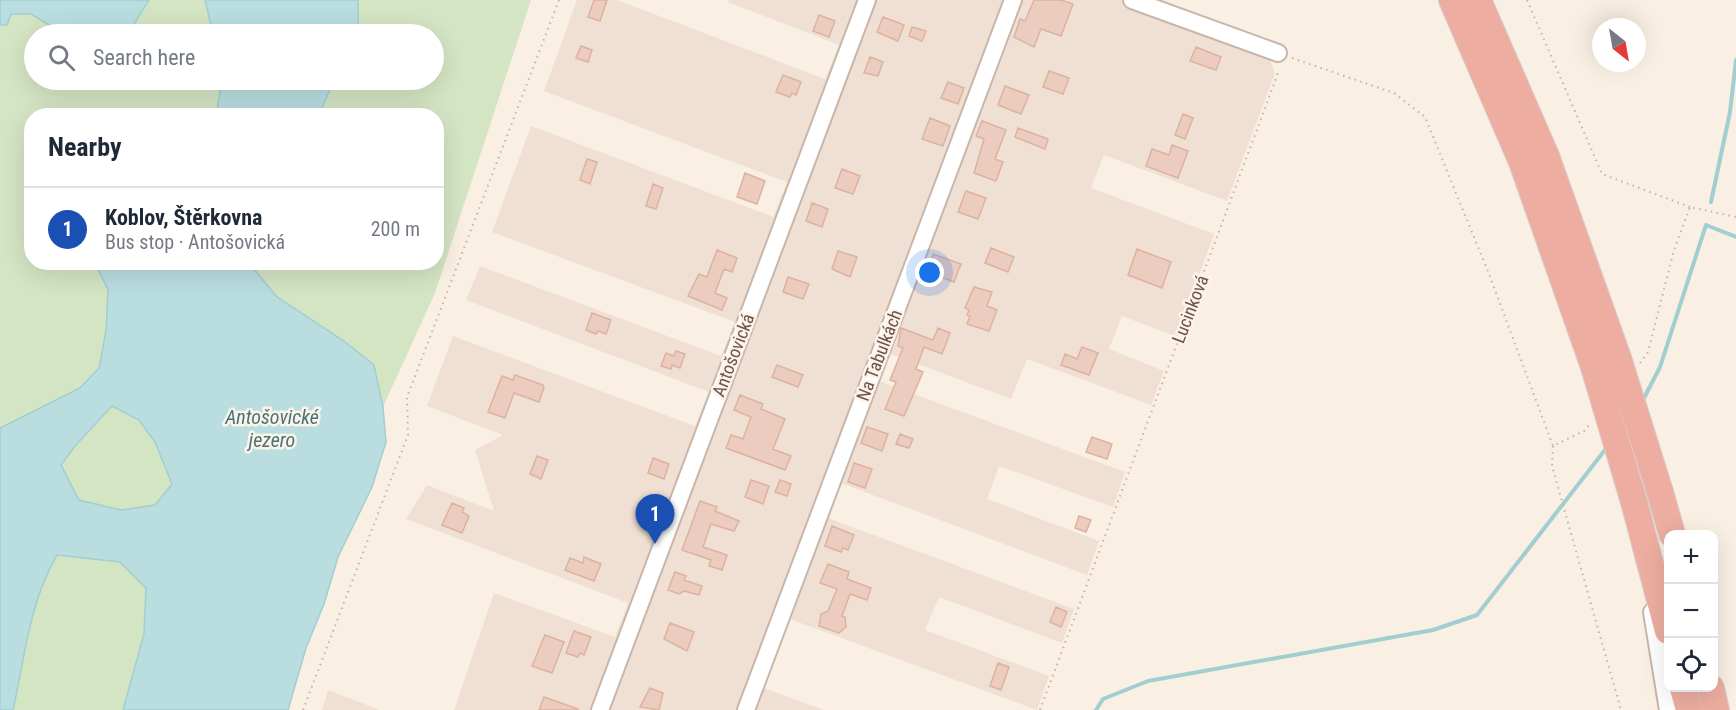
<!DOCTYPE html>
<html lang="en">
<head>
<meta charset="utf-8">
<style>
	:root { --surface:#fff; --page:#f6f6f7; --text:#1f2937; --muted:#747a83; --line:#e0e1e3; --accent:#d66655 }
	body { margin:0; font-family:"Roboto Condensed",sans-serif; background:var(--page); color:var(--text) }
	.controls { position:absolute; right:18px; bottom:18px; display:grid; overflow:hidden; border-radius:12px; box-shadow:0 6px 24px #0002 }
	.controls button { width:54px; height:54px; display:grid; place-items:center; padding:0; border:0; border-bottom:2px solid var(--line); background:var(--surface); color:var(--text); font:30px sans-serif }
	.compass { position:absolute; left:1592px; top:18px; width:54px; height:54px; border-radius:50%; background:var(--surface); box-shadow:0 6px 24px #0002; rotate:149deg }
	.you { position:absolute; left:930px; top:273px; width:21px; height:21px; margin:-15px; border:4px solid #fff; border-radius:50%; background:#1a73e8; box-shadow:0 0 0 9px #1a73e833 }
	.badge { display:grid; place-items:center; width:39px; height:39px; border-radius:50%; background:var(--accent); color:#fff; font-size:20px; font-weight:700 }
	.pin { position:absolute; translate:-50% -50px; filter:drop-shadow(0 2px 3px #0008) }
	.pin::after { content:''; position:absolute; top:32px; width:21px; height:18px; background:inherit; clip-path:polygon(0 0,100% 0,50% 100%) }
	.list { margin:0; padding:0; list-style:none }
	h2 { display:flex; justify-content:space-between; align-items:center; height:78px; margin:0; padding:0 24px; font-size:26px }
	h2 small { font-size:20px; font-weight:400; color:var(--muted) }
	.list li { display:grid; grid-template-columns:39px 1fr auto; gap:18px; align-items:center; box-sizing:border-box; height:84px; padding:0 24px; border-top:2px solid var(--line) }
	.list b { display:block; font-size:22px; white-space:nowrap }
	.list p { margin:0; font-size:20px; white-space:nowrap; color:var(--muted) }
	.list em { font-size:20px; font-style:normal; color:var(--muted) }
	.icon { flex:none; width:33px; height:33px; fill:none; stroke:currentColor; stroke-width:2; stroke-linecap:round; stroke-linejoin:round }
	.map { position:relative; flex:none; width:1736px; height:710px; overflow:hidden }
	.search { position:absolute; background:var(--surface); box-shadow:0 6px 24px #0002; left:24px; top:24px; width:420px; height:66px; display:flex; align-items:center; gap:15px; box-sizing:border-box; padding:0 21px; border-radius:33px; color:var(--muted); font-size:22px }
	.panel { position:absolute; background:var(--surface); box-shadow:0 6px 24px #0002; left:24px; top:108px; width:420px; height:162px; border-radius:24px }
	.map>svg:first-child { display:block }
</style>
</head>
<body>
<div class="map">
<svg width="1736" height="710" viewBox="0 0 1736 710">
	<rect width="100%" height="100%" fill="#f9efe3"/>
	<path fill="#f0e0d3" d="M577 0H617L825 79 839 45 728 2 729 0H1161L1273 41 1270 60 1275 73 1227 201 1104 155 1091 188 1214 234 1177 337 1122 316 1109 349 1164 371 1151 405 1027 359 1011 399 891 354 884 358 876 380 1125 472 1113 507 999 466 987 499 1099 541 1087 575 838 482 825 517 1074 609 1062 643 939 597 925 630 1049 676 1037 710 787 618 761 687 824 710H454L494 593 615 637 628 603 406 519 427 485 494 511 475 450 503 435 427 406 453 336 695 426 709 392 466 300 480 266 721 356 735 322 492 232 531 126 773 217 787 182 544 91Z
		M328 690 380 710H322Z"/>
	<path fill="#d4e5c4" d="M149 0H205L213 34H128Z
		M358 0H531L435 293 383 407 374 365 344 341 277 297 254 269 256 262H436V116L319 115 334 80H434V34H358Z
		M11 14H31L64 34H34V80L223 81 216 115 32 116V262L95 263 108 290 106 331 99 368 80 388 0 428V25H7Z
		M112 406 139 420 155 442 172 484 155 506 121 510 79 500 61 465 75 446Z
		M56 555 120 562 146 588 144 634 123 710H13C26 652 29 609 56 555Z"/>
	<path fill="#badee0" stroke="#a2ced1" stroke-width="1.5" fill-rule="evenodd" d="M0 0H149L128 34H64L31 14H11L7 25H0Z
		M205 0H358V34H213Z
		M222 80H334L319 115H216Z
		M95 263H256L254 269 277 297 344 341 374 365 383 407 386 442 372 487 338 557 324 604 306 648 288 710H123L144 634 146 588 120 562 57 555C29 603 25 657 13 710H0V428L80 388 99 368 106 331 108 290ZM112 406 139 420 155 442 172 484 155 505 121 510 79 500 61 465 75 446Z"/>
	<g fill="none" stroke-linecap="round" stroke-linejoin="round">
		<path stroke="#a2ced1" stroke-width="4" d="M1711 202 1730 112 1736 60
			M1642 402 1660 367 1706 225 1736 237
			M1096 710 1103 699 1148 681 1433 630 1477 615 1608 446"/>
	</g>
	<path fill="#ecccbe" stroke="#dcb2a0" stroke-width="1.5" d="M594 0H607L600 21 588 17Z
		M1034 0H1061L1073 4 1061 36 1041 29 1034 47 1014 37 1020 19 1025 21Z
		M819 15 835 21 829 37 813 31Z
		M883 17 904 25 898 41 877 32Z
		M912 27 926 31 922 41 909 36Z
		M581 46 592 50 588 62 576 58Z
		M1196 47 1221 57 1216 70 1190 61Z
		M870 57 883 62 878 76 864 73Z
		M1049 71 1069 78 1063 94 1043 87Z
		M783 75 801 82 796 95 792 93 790 97 776 92Z
		M948 82 964 88 958 104 941 98Z
		M1005 86 1029 95 1021 114 998 105Z
		M1183 114 1193 118 1185 139 1175 135Z
		M930 118 950 126 943 146 922 139Z
		M982 121 1006 130 995 159 1003 162 996 181 974 173 984 139 976 136Z
		M1018 128 1048 139 1045 149 1015 137Z
		M1172 145 1188 151 1178 178 1146 166 1152 149 1169 155Z
		M587 159 597 162 590 184 580 180Z
		M842 169 860 176 853 194 835 188Z
		M745 173 765 181 757 204 737 197Z
		M653 184 663 188 656 209 646 206Z
		M966 191 986 198 978 219 958 212Z
		M812 203 828 209 822 227 806 221Z
		M991 248 1014 257 1008 272 985 263Z
		M1137 249 1171 262 1162 288 1128 275Z
		M717 250 737 258 732 272 724 269 715 293 727 298 722 310 688 296 699 274 707 277Z
		M838 251 857 257 850 277 832 269Z
		M933 254 961 264 954 282 930 273Z
		M788 277 809 284 803 299 783 292Z
		M974 287 992 292 987 306 997 310 989 331 967 324 970 316 967 315 969 310 965 308Z
		M592 313 611 320 606 334 598 331 596 334 586 330Z
		M901 328 933 340 938 328 950 333 942 354 924 347 916 369 923 372 904 416 885 409 896 382 890 380 903 348 898 346Z
		M1082 347 1098 353 1089 375 1061 365 1065 354 1077 359Z
		M676 351 685 354 680 368 672 365 671 369 661 366 666 353 674 356Z
		M777 365 803 375 798 387 772 377Z
		M515 375 543 385 544 387 539 402 514 393 505 418 488 412 502 376 513 380Z
		M740 395 763 404 761 409 785 419 773 449 791 456 785 470 726 448 731 435 743 439 751 417 734 410Z
		M867 427 888 434 882 451 861 443Z
		M900 434 913 439 909 448 896 444Z
		M1092 437 1112 444 1107 459 1086 452Z
		M537 456 548 460 541 479 530 474Z
		M653 458 669 464 664 479 648 473Z
		M854 463 872 469 865 488 848 482Z
		M751 480 769 486 763 504 745 497Z
		M780 480 791 484 787 496 775 492Z
		M700 501 717 507 715 511 739 521 734 531 711 524 703 547 727 555 722 570 709 566 711 560 682 550Z
		M452 503 464 508 462 512 469 516 462 533 442 525Z
		M1079 516 1091 520 1086 532 1075 528Z
		M832 526 854 535 848 550 843 548 841 552 825 546Z
		M584 557 601 564 594 581 565 570 570 558 583 563Z
		M828 564 849 572 847 579 871 588 867 600 850 594 842 616 845 617 846 627 839 633 819 626 821 614 828 611 837 589 820 583Z
		M675 572 686 576 684 580 702 586 699 595 684 591 679 594 668 590Z
		M1056 607 1067 612 1061 627 1050 622Z
		M670 623 694 632 687 651 664 639Z
		M574 631 591 637 584 655 580 653 578 657 566 653Z
		M545 635 564 642 552 673 532 666Z
		M998 663 1009 667 1001 690 990 686Z
		M650 688 663 693 659 710 640 707Z
		M544 697 578 709 577 710H539Z"/>
	<g fill="none" stroke-linecap="round" stroke-linejoin="round">
		<defs>
			<path id="minor" d="M1132 0 1278 53
				M1652 612 1668 710
				M600 710 867 0
				M746 710 1013 0"/>
			<path id="highway" d="M1452 0 1522 162 1594 367
				M1478 0 1546 156 1618 358
				M1660 492 1672 534
				M1634 502 1668 631
				M1683 688 1689 710
				M1711 688 1716 710"/>
		</defs>
		<use href="#minor" stroke="#c9b6ab" stroke-width="20"/>
		<use href="#highway" stroke="#d7cfcd" stroke-width="28"/>
		<path stroke="#d0afa2" stroke-width="2" stroke-dasharray="1.5 4.5" stroke-linecap="butt" d="M1527 0 1602 174 1690 207
			M1292 58 1394 93 1425 117 1489 274 1553 446 1584 431 1591 423
			M1640 363 1648 352 1674 250 1690 207 1736 217
			M1553 446 1552 466 1621 710
			M303 710 408 435 407 397 559 0
			M1040 710 1277 76 1278 69"/>
		<use href="#minor" stroke="#fff" stroke-width="16"/>
		<use href="#highway" stroke="#edaea1" stroke-width="26"/>
		<defs>
			<path id="highway-bridge" d="M1618 358 1660 492
				M1594 367 1634 502"/>
		</defs>
		<use href="#highway-bridge" stroke="#d7cfcd" stroke-width="28" stroke-linecap="butt"/>
		<use href="#highway-bridge" stroke="#edaea1" stroke-width="26"/>
	</g>
	<g text-anchor="middle" dominant-baseline="central" stroke-width="5" stroke-linejoin="round" paint-order="stroke">
		<g font-size="18" fill="#6f554c" stroke="#fdf3e9">
			<text transform="translate(1190 309) rotate(-69)">Lucinková</text>
			<text transform="translate(733 355) rotate(-69)">Antošovická</text>
			<text transform="translate(879 355) rotate(-69)">Na Tabulkách</text>
		</g>
		<g font-size="20" font-style="italic" fill="#467579" stroke="#fdf3e9">
			<text x="272" y="417">Antošovické<tspan x="272" dy="23">jezero</tspan></text>
		</g>
	</g>
</svg>
<div class="controls">
<button>+</button>
<button>−</button>
<button><svg class="icon" aria-label="locate" viewBox="0 0 24 24"><circle cx="12" cy="12" r="6"/><path d="M12 2v4M12 18v4M2 12h4M18 12h4"/></svg></button>
</div>
<svg class="compass" viewBox="-18 -18 36 36"><path d="M0-13l5 13h-10z" fill="#e53935"/><path d="M0 13l5-13h-10z" fill="#747a83"/></svg>
<div class="you"></div>
<div class="pin badge" style="left:655px;top:544px;background:#1a4fb4">1</div>
<div class="search"><svg class="icon" aria-label="search" viewBox="0 0 24 24"><circle cx="10" cy="10" r="6"/><path d="M15 15l6 6"/></svg>Search here</div>
<section class="panel">
<h2>Nearby<small></small></h2>
<ul class="list">
<li><span class="badge" style="background:#1a4fb4">1</span><div><b>Koblov, Štěrkovna</b><p>Bus stop · Antošovická</p></div><em>200 m</em></li>
</ul>
</section>
</div>
</body>
</html>
